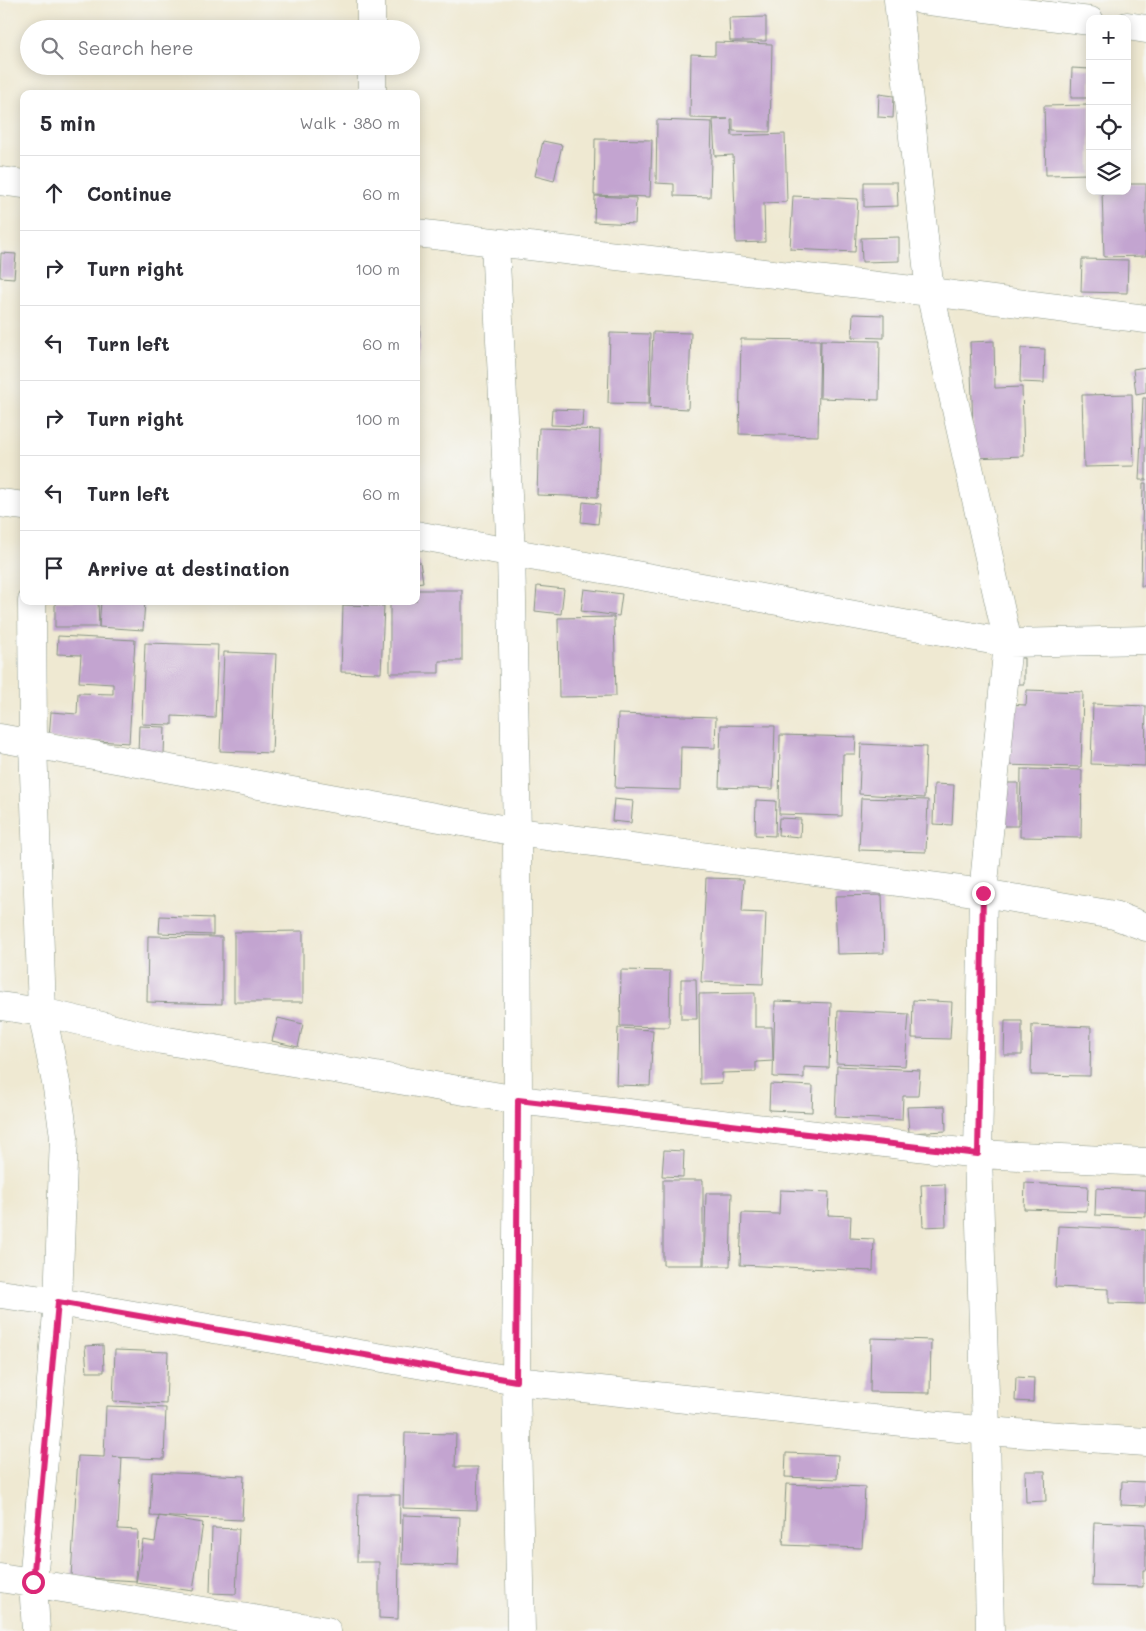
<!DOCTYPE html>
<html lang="en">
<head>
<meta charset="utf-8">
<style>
	:root { --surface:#fff; --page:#f2f2f3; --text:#2b2b33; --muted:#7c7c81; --line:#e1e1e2 }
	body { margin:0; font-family:Mali,sans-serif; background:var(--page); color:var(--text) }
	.controls { position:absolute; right:15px; top:15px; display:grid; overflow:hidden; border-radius:10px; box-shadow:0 2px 12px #0003 }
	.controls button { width:45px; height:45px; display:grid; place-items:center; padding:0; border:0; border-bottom:1px solid var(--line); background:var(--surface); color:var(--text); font:25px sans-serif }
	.stop { position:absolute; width:15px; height:15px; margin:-11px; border:4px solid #db2777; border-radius:50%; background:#fff }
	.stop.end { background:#db2777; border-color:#fff; box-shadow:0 1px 5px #0008 }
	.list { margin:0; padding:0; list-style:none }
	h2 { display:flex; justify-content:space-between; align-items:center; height:65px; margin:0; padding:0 20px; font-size:21px }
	h2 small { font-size:16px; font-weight:400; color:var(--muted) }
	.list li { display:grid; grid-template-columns:32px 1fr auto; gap:15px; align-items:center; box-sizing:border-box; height:75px; padding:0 20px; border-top:1px solid var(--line) }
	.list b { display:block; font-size:19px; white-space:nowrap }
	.list em { font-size:16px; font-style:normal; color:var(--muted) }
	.icon { flex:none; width:28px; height:28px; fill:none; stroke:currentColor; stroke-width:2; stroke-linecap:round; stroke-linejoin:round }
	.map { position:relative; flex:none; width:1146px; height:1631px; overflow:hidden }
	.search { position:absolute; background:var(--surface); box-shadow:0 2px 12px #0003; left:20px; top:20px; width:400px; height:55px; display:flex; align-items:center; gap:12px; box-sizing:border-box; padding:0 18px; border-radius:28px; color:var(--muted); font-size:19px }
	.panel { position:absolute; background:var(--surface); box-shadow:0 2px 12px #0003; left:20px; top:90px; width:400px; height:515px; border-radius:10px }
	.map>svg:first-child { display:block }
</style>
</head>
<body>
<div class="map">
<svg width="1146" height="1631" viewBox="0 0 1146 1631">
	<rect width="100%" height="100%" fill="#f6f6f2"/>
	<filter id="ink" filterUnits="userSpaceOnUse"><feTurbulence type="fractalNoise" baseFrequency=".02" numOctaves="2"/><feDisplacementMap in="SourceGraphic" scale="10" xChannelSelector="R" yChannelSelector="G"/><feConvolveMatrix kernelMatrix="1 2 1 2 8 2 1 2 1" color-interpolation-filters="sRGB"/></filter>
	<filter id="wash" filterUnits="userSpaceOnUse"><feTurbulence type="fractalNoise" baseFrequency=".0096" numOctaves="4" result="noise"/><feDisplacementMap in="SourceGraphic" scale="20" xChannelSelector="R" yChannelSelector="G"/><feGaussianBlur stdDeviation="1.12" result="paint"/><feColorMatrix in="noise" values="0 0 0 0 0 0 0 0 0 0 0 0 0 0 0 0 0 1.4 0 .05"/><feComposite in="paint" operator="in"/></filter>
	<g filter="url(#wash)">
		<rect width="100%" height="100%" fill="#efe9d2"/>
		<g id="blocks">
			<path fill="#c3a4d0" d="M766 17V41H730L729 18Z
				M715 42 772 44 770 132 733 131V119H731L732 136 785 134 787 202 764 203 765 242 736 243 733 155 715 156 713 120 728 119 690 118 691 54 715 55Z
				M1072 68 1090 69V98H1071Z
				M879 94 894 96 893 118 878 117Z
				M1090 105V174L1046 175 1044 106Z
				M657 120 712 122 710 197 674 196V184L656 183Z
				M595 139 652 140 650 197 594 195Z
				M543 141 562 145 554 181 535 176Z
				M864 182H897L898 206 864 207Z
				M1127 184H1146V256L1104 257 1102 191H1127Z
				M595 196 636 198 635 224 594 222Z
				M793 196 858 199 855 252 790 249Z
				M899 237V261L862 262 861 238Z
				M1 253 16 254 14 278 0 277Z
				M1082 259 1128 260 1127 293 1081 292Z
				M853 314 884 315V338L852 337Z
				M416 326H420L418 369H416Z
				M653 332 691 333 688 409 650 407Z
				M610 333 650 334 649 404 608 403Z
				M741 339 820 340 818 436 739 434Z
				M821 340 880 341 879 400 820 398Z
				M994 341 995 388 1022 387 1024 456 974 458 970 342Z
				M1021 348 1045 349 1044 383 1020 382Z
				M1146 367V392L1136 394 1133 369Z
				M1132 394 1134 466 1084 467 1082 395Z
				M1143 398H1146V480H1139Z
				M552 409 583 410 582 426 551 425Z
				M539 428 600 430 598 497 537 495Z
				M1143 483H1146V586H1141Z
				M583 502 600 504 598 524 581 522Z
				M420 562 423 582 416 583V563Z
				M537 586 564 589 561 614 535 611Z
				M584 589 622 594 619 616 581 611Z
				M416 590H462V661H439V673H390V601H416Z
				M55 601H98L99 627H55Z
				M101 601H145L143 630 99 627Z
				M343 605 384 606 381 673 341 672Z
				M614 617 616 696 559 697 558 618Z
				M58 636 135 640 129 743 49 738 51 712 77 714 78 693 113 694V684L79 682 81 655 57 654Z
				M145 643 218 645 215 718 172 716V725L142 724Z
				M224 652 276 654 272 753 220 751Z
				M1008 658H1024V684H1008Z
				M1027 690 1083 692 1081 767 1003 765 1005 704 1026 705Z
				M1093 704 1146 706 1145 766 1091 764Z
				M618 714 716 717 715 748 681 747 680 790 615 788Z
				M721 725 775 726 773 789 719 787Z
				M139 726 165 727 164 754 138 753Z
				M780 735 856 737 855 754H843L842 816 779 814Z
				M861 744 926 747 924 798 859 794Z
				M1021 769 1082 770 1081 838 1020 837Z
				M1001 783H1018V826H1001Z
				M934 784 954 785 952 825 933 824Z
				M861 798 928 800 926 852 859 850Z
				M614 799 633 801 631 823 612 821Z
				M756 800 776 801 775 836 755 835Z
				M779 818 801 819 800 837 778 835Z
				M706 878 744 879 742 912 766 913 763 984 701 982Z
				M882 895 884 953 837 954 835 896Z
				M160 916 213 918V935L159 933Z
				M303 931V1002H234V932Z
				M148 936 222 937V1004L147 1002Z
				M621 970 670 971 669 1027 620 1026Z
				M681 979H696L697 1019H681Z
				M755 993V1027H772L773 1061 756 1062V1072L722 1073V1083L700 1084 699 994Z
				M913 1000 952 1002 950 1039 912 1038Z
				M775 1001 831 1003 829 1068 804 1067V1078L773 1077Z
				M838 1011 909 1014 905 1066 836 1063Z
				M278 1018 303 1024 298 1047 272 1041Z
				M1005 1021H1022V1055H1004Z
				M1032 1025 1091 1027 1090 1076 1031 1075Z
				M618 1028 653 1030 650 1086 616 1085Z
				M837 1066 920 1070 918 1096H903L902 1120 835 1117Z
				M770 1084 813 1086 812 1112 769 1110Z
				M945 1106 946 1131 909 1133 907 1107Z
				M664 1150 684 1151 683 1177 662 1176Z
				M663 1180H703V1265H663Z
				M1025 1183 1088 1186 1087 1211 1024 1209Z
				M945 1184 946 1226 923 1227 921 1185Z
				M1096 1188 1146 1190V1217L1095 1215Z
				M780 1190 829 1192 828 1215 851 1216 850 1238 874 1239 873 1271 740 1265 742 1213 779 1214Z
				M706 1193H732L730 1266H704Z
				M1058 1226 1146 1230V1304L1109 1303V1289L1055 1287Z
				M871 1338 931 1340 930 1393 870 1392Z
				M103 1345 104 1372H87L85 1346Z
				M115 1350 168 1352 166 1404 113 1401Z
				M1016 1377 1034 1378 1033 1402 1015 1401Z
				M106 1406 166 1408 164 1459 113 1457 122 1458 118 1529 138 1530 136 1581 71 1577 78 1456 104 1457Z
				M405 1433 456 1434 455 1467H478L477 1510 403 1508Z
				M786 1453 838 1455 837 1479 785 1477Z
				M1025 1471H1045L1046 1501 1026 1502Z
				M152 1472 244 1476 242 1520 150 1516Z
				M1122 1481 1146 1482V1506L1121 1505Z
				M786 1484 865 1487 862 1548 783 1545Z
				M358 1495H400L398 1619 379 1618V1562H357Z
				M403 1515 460 1517 458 1566 402 1564Z
				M159 1516 203 1523 193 1591 136 1583 143 1540 155 1542Z
				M1094 1522 1146 1524V1570H1143V1587L1092 1586Z
				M212 1528 239 1529 236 1594 210 1593Z"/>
		</g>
	</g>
	<g filter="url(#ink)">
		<use href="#blocks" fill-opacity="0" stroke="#879383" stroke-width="1"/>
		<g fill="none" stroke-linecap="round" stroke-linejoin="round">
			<defs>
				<path id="minor" d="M371 0V29
					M898 0 930 292 1008 643 983 893 978 1154 986 1431 990 1631
					M921 0 1090 21
					M1127 26 1146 29
					M372 66V94
					M0 181 24 184
					M416 233 930 292 1146 319
					M495 243 511 553 517 832 518 1100 516 1381 521 1631
					M0 503 24 506
					M416 535 1008 643 1146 640
					M32 601 33 743 42 1012 57 1088 64 1136 58 1302 33 1582 36 1631
					M0 738 517 832 983 893 1114 915 1146 927
					M0 1006 42 1012 162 1040 518 1100 978 1154 1146 1162
					M0 1294 58 1302 516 1381 986 1431 1146 1442
					M0 1578 327 1631"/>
			</defs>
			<use href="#minor" stroke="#879383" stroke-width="29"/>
			<use href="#minor" stroke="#fff" stroke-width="28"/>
		</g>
	</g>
	<g fill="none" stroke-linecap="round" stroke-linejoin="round" filter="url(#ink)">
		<path stroke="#db2777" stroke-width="6" d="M33 1582 58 1302 516 1381 518 1100 978 1154 983 893"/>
	</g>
</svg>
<div class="controls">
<button>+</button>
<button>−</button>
<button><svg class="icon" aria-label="locate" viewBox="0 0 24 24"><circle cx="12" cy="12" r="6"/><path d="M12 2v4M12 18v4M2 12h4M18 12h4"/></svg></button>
<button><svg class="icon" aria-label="layers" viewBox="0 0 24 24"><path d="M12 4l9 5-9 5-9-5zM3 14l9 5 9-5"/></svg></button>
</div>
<div class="stop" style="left:33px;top:1582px"></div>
<div class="stop end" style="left:983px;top:893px"></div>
<div class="search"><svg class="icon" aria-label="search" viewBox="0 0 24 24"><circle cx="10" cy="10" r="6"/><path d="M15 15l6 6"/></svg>Search here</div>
<section class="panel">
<h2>5 min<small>Walk · 380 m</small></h2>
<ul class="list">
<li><svg class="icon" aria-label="ahead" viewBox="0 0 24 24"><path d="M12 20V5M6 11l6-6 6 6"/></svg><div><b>Continue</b></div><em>60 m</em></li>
<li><svg class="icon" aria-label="right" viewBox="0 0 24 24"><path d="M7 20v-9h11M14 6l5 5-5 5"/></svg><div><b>Turn right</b></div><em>100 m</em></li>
<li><svg class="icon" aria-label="left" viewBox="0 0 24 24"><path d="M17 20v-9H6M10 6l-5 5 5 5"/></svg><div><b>Turn left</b></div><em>60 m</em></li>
<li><svg class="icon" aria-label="right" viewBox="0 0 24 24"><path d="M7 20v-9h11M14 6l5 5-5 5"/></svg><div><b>Turn right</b></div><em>100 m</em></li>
<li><svg class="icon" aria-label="left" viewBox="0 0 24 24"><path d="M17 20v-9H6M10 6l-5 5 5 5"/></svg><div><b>Turn left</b></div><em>60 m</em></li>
<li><svg class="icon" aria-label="arrive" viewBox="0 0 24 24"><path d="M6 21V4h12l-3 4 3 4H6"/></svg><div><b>Arrive at destination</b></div></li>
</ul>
</section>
</div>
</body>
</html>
